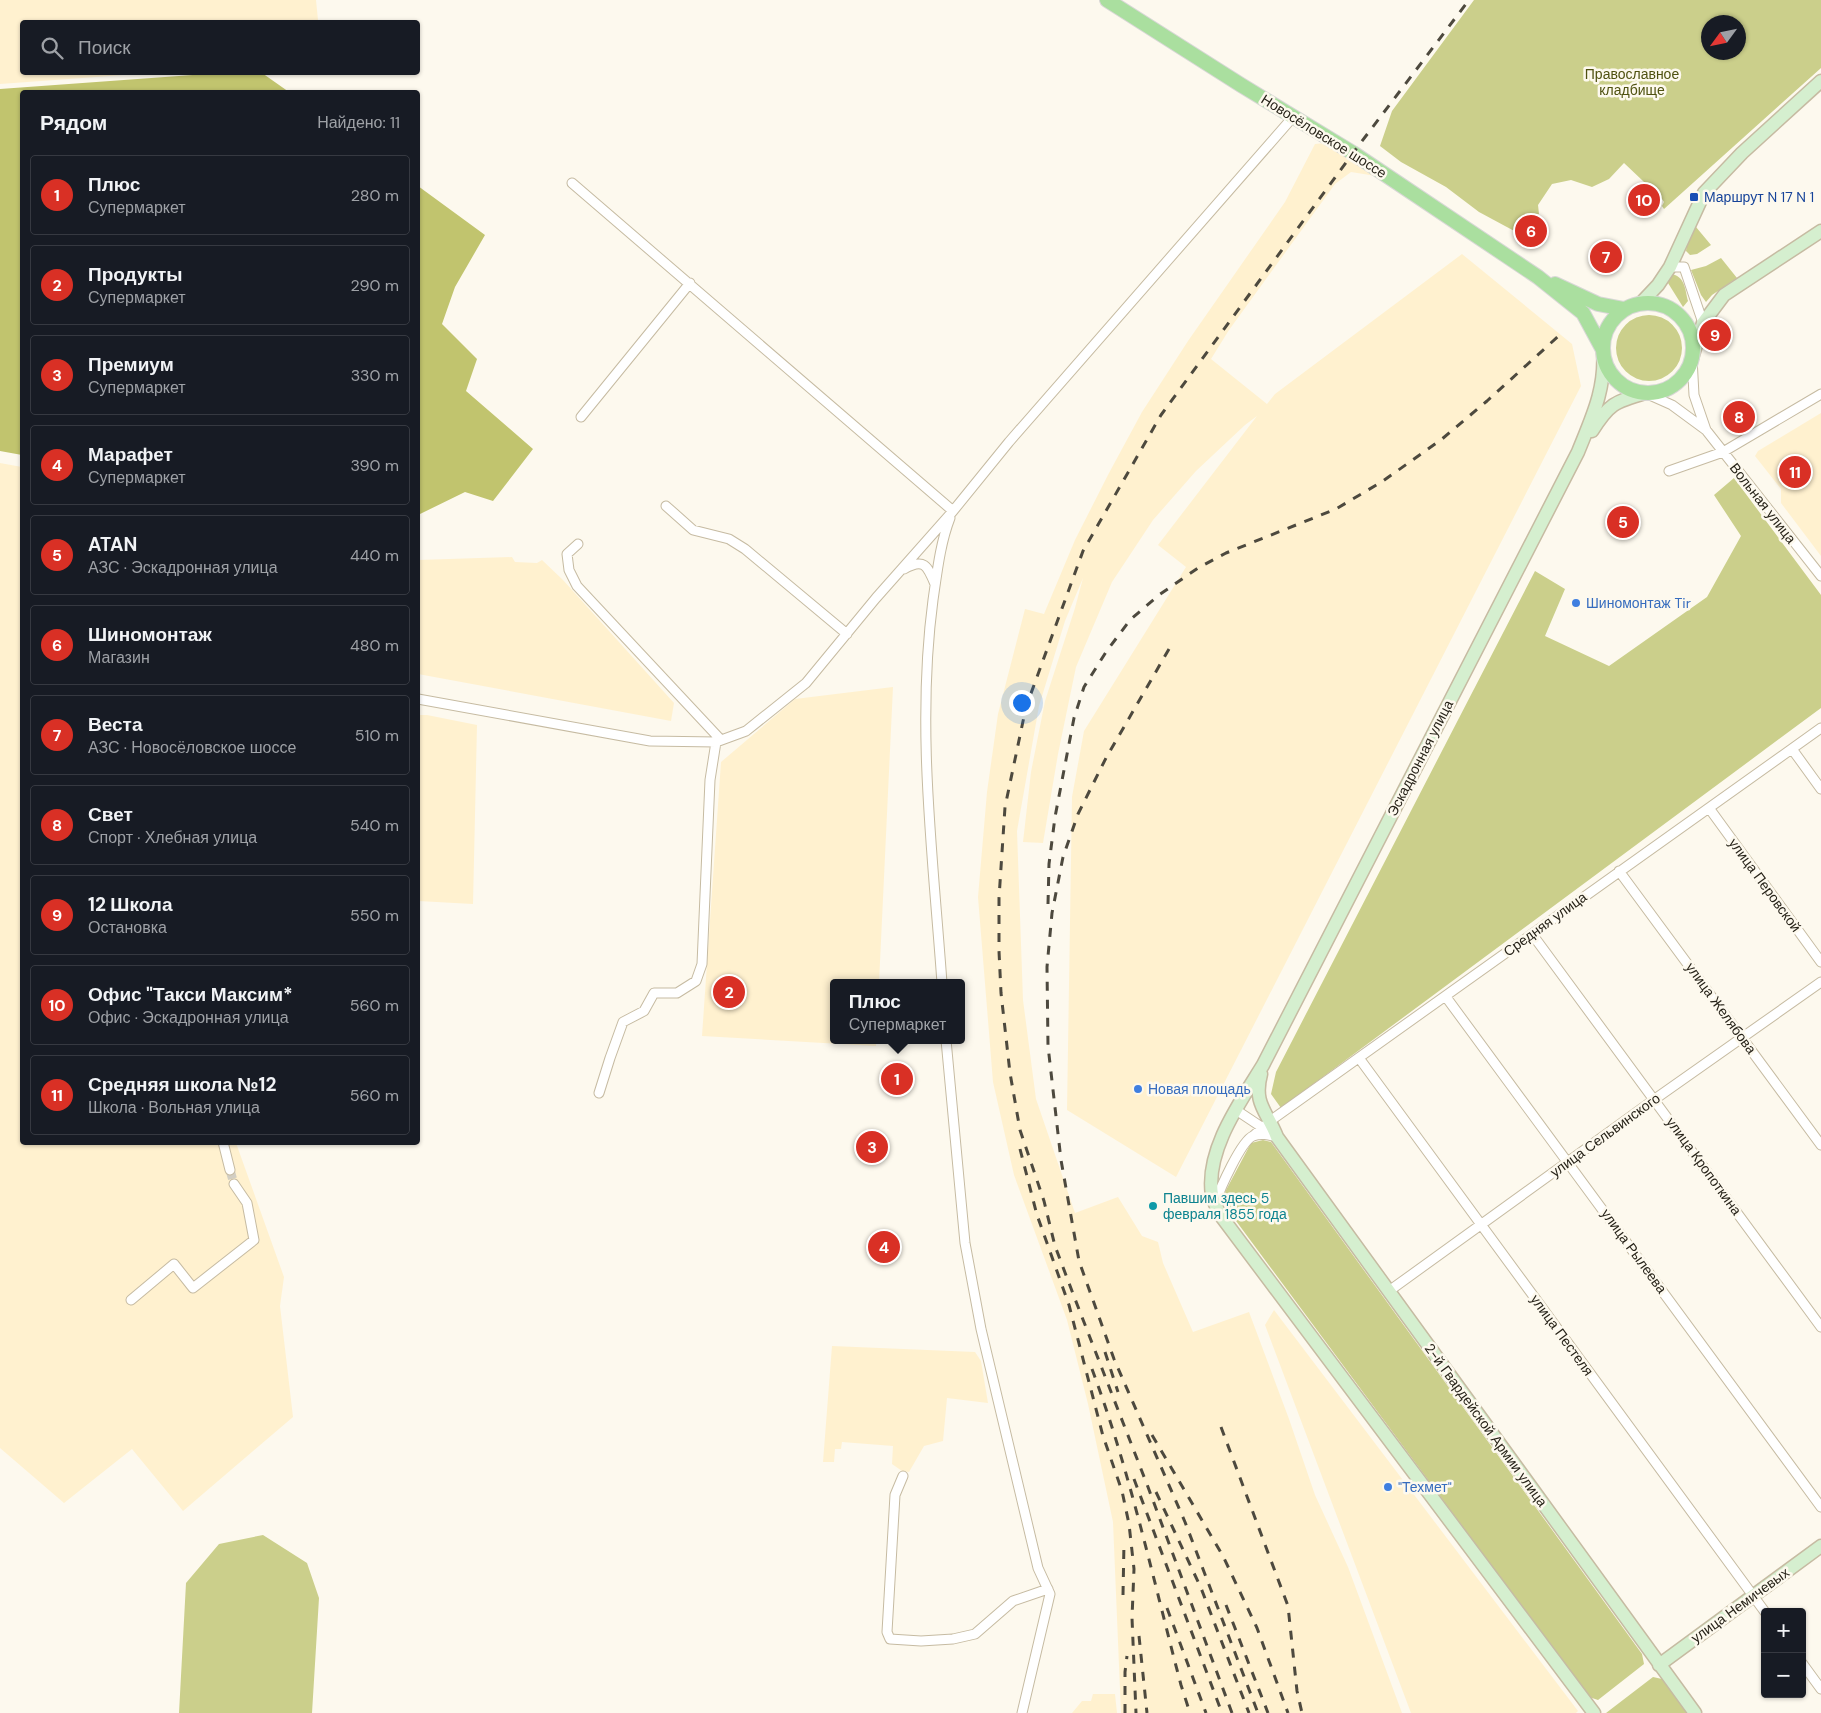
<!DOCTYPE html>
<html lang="ru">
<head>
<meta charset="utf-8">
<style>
	:root { --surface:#171b24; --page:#242831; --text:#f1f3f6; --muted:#9ea1a6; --line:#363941; --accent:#d93025 }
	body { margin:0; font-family:"DM Sans",sans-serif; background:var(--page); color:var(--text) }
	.controls { position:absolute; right:15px; bottom:15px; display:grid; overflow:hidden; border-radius:5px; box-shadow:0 1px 4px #0004 }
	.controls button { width:45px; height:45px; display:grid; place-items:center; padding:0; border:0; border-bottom:1px solid var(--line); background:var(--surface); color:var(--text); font:25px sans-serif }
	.compass { position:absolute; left:1701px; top:15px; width:45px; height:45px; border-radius:50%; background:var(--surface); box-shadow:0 1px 4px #0004; rotate:237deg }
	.you { position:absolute; left:1021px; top:702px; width:18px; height:18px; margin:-12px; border:4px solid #fff; border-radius:50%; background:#1a73e8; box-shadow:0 0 0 8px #1a73e833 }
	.badge { display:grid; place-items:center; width:32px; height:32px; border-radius:50%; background:var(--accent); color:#fff; font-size:16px; font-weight:700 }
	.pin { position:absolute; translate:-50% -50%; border:2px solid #fff; box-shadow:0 1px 5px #0006 }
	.popup { position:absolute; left:830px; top:979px; width:135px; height:65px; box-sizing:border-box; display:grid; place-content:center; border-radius:5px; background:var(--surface); filter:drop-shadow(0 1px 4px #0005); font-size:16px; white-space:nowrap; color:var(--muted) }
	.popup b { font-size:19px; color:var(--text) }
	.popup::after { content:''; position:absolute; left:50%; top:100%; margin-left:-10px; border:10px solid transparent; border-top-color:var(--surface) }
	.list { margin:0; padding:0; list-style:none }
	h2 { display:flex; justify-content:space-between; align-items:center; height:65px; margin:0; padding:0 20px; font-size:21px }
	h2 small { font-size:16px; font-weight:400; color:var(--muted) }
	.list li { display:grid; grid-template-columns:32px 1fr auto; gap:15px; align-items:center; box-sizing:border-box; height:80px; margin:0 10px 10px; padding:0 10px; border:1px solid var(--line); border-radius:5px }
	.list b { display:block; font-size:19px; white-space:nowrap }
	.list p { margin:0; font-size:16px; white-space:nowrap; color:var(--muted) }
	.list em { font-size:16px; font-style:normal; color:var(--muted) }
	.icon { flex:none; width:28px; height:28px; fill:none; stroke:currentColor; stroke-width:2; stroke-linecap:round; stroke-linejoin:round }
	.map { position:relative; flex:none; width:1821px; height:1713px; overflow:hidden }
	.search { position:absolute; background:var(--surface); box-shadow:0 1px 4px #0004; left:20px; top:20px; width:400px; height:55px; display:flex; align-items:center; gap:12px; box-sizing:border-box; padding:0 18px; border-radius:5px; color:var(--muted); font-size:19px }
	.panel { position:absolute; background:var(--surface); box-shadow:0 1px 4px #0004; left:20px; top:90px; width:400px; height:1055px; border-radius:5px }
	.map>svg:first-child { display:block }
</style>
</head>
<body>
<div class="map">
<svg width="1821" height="1713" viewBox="0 0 1821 1713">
	<rect width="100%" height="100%" fill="#fdf9ee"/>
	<path fill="#fff1cf" d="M0 0H316L318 20 293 22H22V72L151 73 0 84Z
		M1325 143 1376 176 1351 172 1335 184 1229 330 1211 359 1267 404 1275 394 1462 254 1572 344 1581 386 1176 1177 1067 1110 1072 797 1084 731 1186 567 1158 545 1257 416 1245 425 1196 471 1153 520 1112 582 1076 667 1058 754 1043 843 1023 842 1031 772 1045 701 1075 608 1083 578 1065 621 1039 706 1017 831 1023 1000 1036 1099 1075 1213 1118 1197 1142 1236 1158 1242 1163 1263 1193 1332 1249 1312 1289 1419 1315 1495 1348 1567 1402 1713H1121L1113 1522 1088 1404 1067 1320 1014 1175 993 1082 978 897 987 792 998 714 1025 609 1044 614 1075 540 1109 473 1142 412 1188 341 1285 202 1315 144Z
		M1821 413V556L1781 503V489L1755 456 1758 451Z
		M0 463 22 467V1142L236 1143 284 1277 280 1306 293 1417 183 1511 132 1449 64 1503 0 1448Z
		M512 557 515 562 537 563 542 560 563 580 674 703 671 721 418 674V560Z
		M893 687 879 983H833V1040H876V1046L702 1036 721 762 795 699Z
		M418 715H427L477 725 473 904 418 901Z
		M1274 1310 1578 1711 1576 1713H1411L1265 1325Z
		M832 1346 975 1352 981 1361 988 1403 947 1398 943 1441 924 1446 909 1472 902 1471 892 1464 893 1446 842 1442 841 1449H835L834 1462H823Z
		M1093 1694H1115L1117 1713H1072L1082 1701H1091Z"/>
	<path fill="#cbcf8b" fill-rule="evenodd" d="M1474 0H1821V68L1664 209 1662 206 1664 202 1662 199 1624 163 1609 179 1592 187 1571 180 1552 184 1538 205 1539 214 1525 220 1518 233 1479 212 1446 187 1401 162 1380 146 1392 111ZM1738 22V52H1708V22Z
		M1696 227 1711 245 1697 254 1690 255 1686 251 1687 243Z
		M1721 258 1737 278 1712 295 1706 302 1701 295 1691 270 1706 266Z
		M1671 274C1685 276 1685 289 1688 301L1683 307 1668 283Z
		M1616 348a33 33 0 1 1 66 0a33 33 0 1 1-66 0Z
		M1734 478 1821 595V708L1281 1108 1271 1094 1276 1072 1535 571 1565 589 1545 636 1609 666 1707 597 1741 536 1714 495Z
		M1263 1140 1271 1142 1642 1654 1644 1664 1598 1700 1589 1697 1225 1206V1192L1251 1143Z
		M263 1535 307 1563 319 1598 312 1713H179L186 1583 219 1544Z
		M1653 1677 1662 1679 1687 1713H1606Z"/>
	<path fill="#c1c46e" d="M262 73 289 92H22V455L0 451V89L220 73Z
		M418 186 485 235 455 287 442 324 477 359 466 391 533 449 493 501 465 492 418 515Z"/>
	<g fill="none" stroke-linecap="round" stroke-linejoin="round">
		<path stroke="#d2cec3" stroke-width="9" stroke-dasharray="9 4.5" stroke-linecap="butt" d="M230 1170 234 1184"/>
		<defs>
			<path id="street" d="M572 183 953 511
				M1670 267H1684L1703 323
				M1692 358 1694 395 1706 430 1821 576
				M1645 393 1672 405 1706 430
				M581 417 690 283
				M1669 471 1723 452 1821 394
				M666 506 693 530 729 539 745 549 847 634
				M578 544 567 554 569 570 577 586 721 740
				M904 569C924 558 927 565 935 584
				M418 699 650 741 716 742 746 731 806 683 876 598 953 511 1009 442 1293 117
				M1792 749 1821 789
				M1709 808 1821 962
				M1619 871 1821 1145
				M1532 934 1821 1327
				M942 983C933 856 916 727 933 600 937 573 940 544 950 518
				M1446 997 1821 1507
				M946 1040 965 1243 981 1329 1038 1568 1050 1594 1022 1713
				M1359 1058 1765 1612
				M599 1093 610 1058 623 1022 644 1011 654 993H677L696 981 702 964 710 780 716 742
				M1236 1110 1266 1130
				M1253 1136 1270 1121 1821 728
				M223 1142 230 1170
				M1215 1203C1220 1189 1241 1141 1253 1136 1261 1133 1269 1135 1277 1137
				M1389 1291 1655 1099 1821 982
				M131 1300 174 1264 193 1288 254 1240 247 1203 234 1184
				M903 1476 895 1495 887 1632 890 1639 921 1641 953 1639 975 1634 1013 1601 1048 1589
				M1802 1663 1821 1689"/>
			<path id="secondary" d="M1641 303 1658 285 1670 267 1704 193 1742 153 1821 81
				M1692 358 1703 323 1724 295 1821 231
				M1592 431C1609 404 1614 402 1645 393
				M1261 1074C1253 1104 1267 1111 1277 1137L1695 1713
				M1659 1665 1821 1546
				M1594 1713 1221 1216C1218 1210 1213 1202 1212 1195 1205 1150 1241 1101 1263 1065L1578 452C1592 417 1606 389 1603 350"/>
			<path id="primary" d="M1107 0 1241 85 1353 153 1538 277 1583 313 1603 350
				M1555 284 1598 304 1624 309
				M1603 348a45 45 0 1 1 90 0a45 45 0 1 1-90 0Z"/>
		</defs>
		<use href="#street" stroke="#c6bba2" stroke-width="11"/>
		<use href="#secondary" stroke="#c6bba2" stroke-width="15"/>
		<use href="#primary" stroke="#d8d7d6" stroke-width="16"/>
		<use href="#street" stroke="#fff" stroke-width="9"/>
		<use href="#secondary" stroke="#d5efcf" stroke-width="12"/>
		<use href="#primary" stroke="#aadf9f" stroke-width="14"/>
		<path stroke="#4d493e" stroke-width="3" stroke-dasharray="9 9" stroke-linecap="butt" d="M1169 649 1106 758 1078 814 1063 857 1052 913 1047 967 1048 1046 1061 1160 1079 1261 1114 1359 1185 1522 1258 1713
			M1048 904 1049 864 1055 817 1074 718 1084 687 1106 652 1130 620 1159 595 1198 568 1226 553 1336 509 1383 481 1442 439 1487 401 1563 332
			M1020 1149 1037 1215 1069 1305 1103 1436 1122 1491 1129 1524 1134 1569 1132 1618 1136 1713
			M1105 1352 1118 1392
			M1092 1369C1130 1471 1153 1579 1181 1685L1190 1713
			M1221 1427 1288 1606 1297 1691 1302 1713
			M1152 1435 1223 1556 1257 1628 1288 1713
			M1134 1479 1222 1713
			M1156 1492 1201 1588 1249 1713
			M1123 1595 1124 1542
			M1226 1605 1268 1713
			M1167 1608 1206 1713
			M1139 1636 1147 1713
			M1125 1713V1672L1127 1656
			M1232 1713 1148 1487 1075 1299 1055 1246 1044 1201 1020 1130 1010 1073 1001 993 999 951V898L1005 807 1026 707 1083 551 1161 415 1353 153 1469 0"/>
	</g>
	<rect fill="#1a4fb4" stroke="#fdf9ee" stroke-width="2" x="1689" y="192" width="10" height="10" rx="2.5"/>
	<g fill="#3f7fe0" stroke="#fdf9ee" stroke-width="2">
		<circle cx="1576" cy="603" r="5"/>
		<circle cx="1138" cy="1089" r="5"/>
		<circle cx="1388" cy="1487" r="5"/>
	</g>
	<circle fill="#0f9aa8" stroke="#fdf9ee" stroke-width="2" cx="1153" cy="1206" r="5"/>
	<g text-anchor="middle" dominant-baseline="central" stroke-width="5" stroke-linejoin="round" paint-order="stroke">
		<g font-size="14" fill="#4f5110" stroke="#fdf9ee">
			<text x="1632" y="74">Православное<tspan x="1632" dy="16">кладбище</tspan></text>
		</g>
		<g font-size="14" fill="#272319" stroke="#fdf9ee">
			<text transform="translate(1324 136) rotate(32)">Новосёловское шоссе</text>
			<text transform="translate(1763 503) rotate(52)">Вольная улица</text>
			<text transform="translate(1420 758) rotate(-63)">Эскадронная улица</text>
			<text transform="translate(1765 885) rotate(54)">улица Перовской</text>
			<text transform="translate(1545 924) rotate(-36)">Средняя улица</text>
			<text transform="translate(1721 1008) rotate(54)">улица Желябова</text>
			<text transform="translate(1605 1135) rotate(-36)">улица Сельвинского</text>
			<text transform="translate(1704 1166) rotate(54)">улица Кропоткина</text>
			<text transform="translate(1634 1251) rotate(54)">улица Рылеева</text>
			<text transform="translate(1562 1335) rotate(54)">улица Пестеля</text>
			<text transform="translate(1486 1425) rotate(54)">2-й Гвардейской Армии улица</text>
			<text transform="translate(1740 1605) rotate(-36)">улица Немичевых</text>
		</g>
		<g font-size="14" fill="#164399" stroke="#fdf9ee" text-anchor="start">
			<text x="1704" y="197">Маршрут N 17 N 1</text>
		</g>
		<g font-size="14" fill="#366cbe" stroke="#fdf9ee" text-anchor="start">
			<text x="1586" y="603">Шиномонтаж Tir</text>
			<text x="1148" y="1089">Новая площадь</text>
			<text x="1398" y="1487">"Техмет"</text>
		</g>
		<g font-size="14" fill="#0d838f" stroke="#fdf9ee" text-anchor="start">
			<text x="1163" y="1198">Павшим здесь 5<tspan x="1163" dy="16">февраля 1855 года</tspan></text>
		</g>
	</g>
</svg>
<div class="controls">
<button>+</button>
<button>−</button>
</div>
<svg class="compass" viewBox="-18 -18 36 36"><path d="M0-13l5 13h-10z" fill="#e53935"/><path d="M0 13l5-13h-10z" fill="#9ea1a6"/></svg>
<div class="you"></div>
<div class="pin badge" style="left:897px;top:1079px">1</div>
<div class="popup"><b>Плюс</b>Супермаркет</div>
<div class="pin badge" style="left:729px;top:992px">2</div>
<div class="pin badge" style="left:872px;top:1147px">3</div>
<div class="pin badge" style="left:884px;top:1247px">4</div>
<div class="pin badge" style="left:1623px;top:522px">5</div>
<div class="pin badge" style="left:1531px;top:231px">6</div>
<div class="pin badge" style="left:1606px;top:257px">7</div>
<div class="pin badge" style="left:1739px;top:417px">8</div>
<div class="pin badge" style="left:1715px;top:335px">9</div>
<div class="pin badge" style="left:1644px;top:200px">10</div>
<div class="pin badge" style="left:1795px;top:472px">11</div>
<div class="search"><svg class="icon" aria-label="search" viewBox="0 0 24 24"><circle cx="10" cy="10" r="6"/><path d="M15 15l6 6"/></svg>Поиск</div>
<section class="panel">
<h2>Рядом<small>Найдено: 11</small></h2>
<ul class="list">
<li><span class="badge">1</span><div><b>Плюс</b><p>Супермаркет</p></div><em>280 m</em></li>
<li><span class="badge">2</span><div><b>Продукты</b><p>Супермаркет</p></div><em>290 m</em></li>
<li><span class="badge">3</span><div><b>Премиум</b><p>Супермаркет</p></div><em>330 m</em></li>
<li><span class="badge">4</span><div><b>Марафет</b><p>Супермаркет</p></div><em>390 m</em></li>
<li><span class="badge">5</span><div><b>ATAN</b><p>АЗС · Эскадронная улица</p></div><em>440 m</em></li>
<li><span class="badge">6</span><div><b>Шиномонтаж</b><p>Магазин</p></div><em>480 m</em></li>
<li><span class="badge">7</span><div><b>Веста</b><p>АЗС · Новосёловское шоссе</p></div><em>510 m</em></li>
<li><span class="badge">8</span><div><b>Свет</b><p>Спорт · Хлебная улица</p></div><em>540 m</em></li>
<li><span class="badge">9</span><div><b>12 Школа</b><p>Остановка</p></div><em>550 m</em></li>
<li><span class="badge">10</span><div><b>Офис &quot;Такси Максим*</b><p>Офис · Эскадронная улица</p></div><em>560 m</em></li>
<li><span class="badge">11</span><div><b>Средняя школа №12</b><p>Школа · Вольная улица</p></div><em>560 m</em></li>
</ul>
</section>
</div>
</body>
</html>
